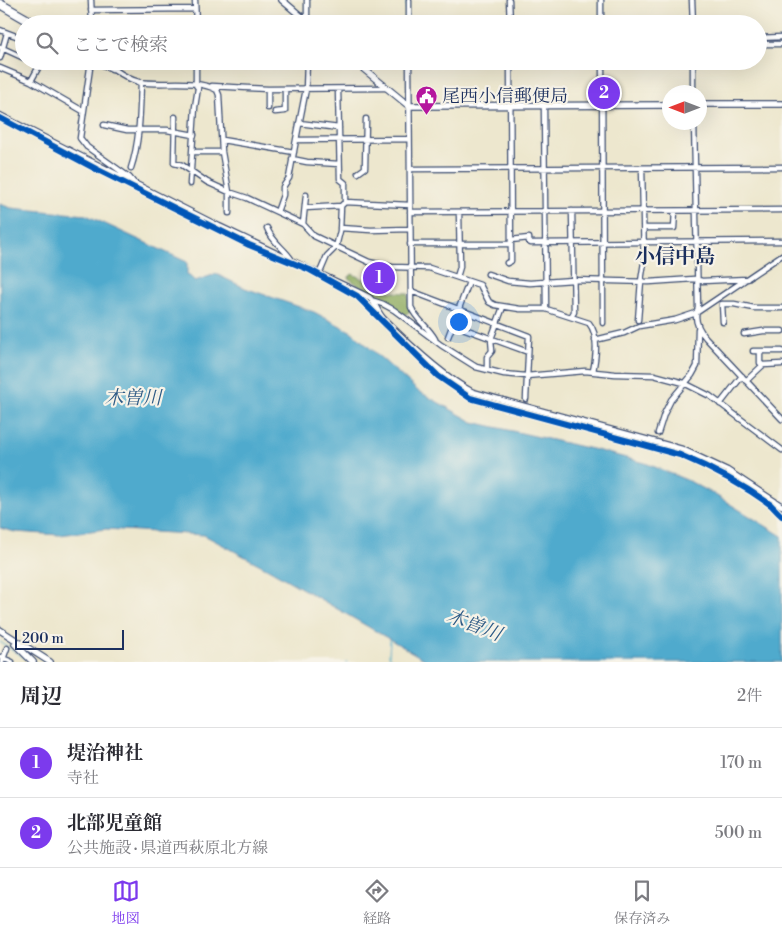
<!DOCTYPE html>
<html lang="ja">
<head>
<meta charset="utf-8">
<style>
	:root { --surface:#fff; --page:#f7f7f7; --text:#2b2b33; --muted:#7c7c81; --line:#e1e1e2; --accent:#7c3aed }
	body { margin:0; font-family:"Libre Bodoni","Noto Serif JP",serif; background:var(--page); color:var(--text) }
	.compass { position:absolute; left:662px; top:85px; width:45px; height:45px; border-radius:50%; background:var(--surface); box-shadow:0 5px 20px #0002; rotate:270deg }
	.scale { position:absolute; left:15px; bottom:12px; width:109px; box-sizing:border-box; padding-left:5px; border:2px solid #1b2f5e; border-top:0; font-size:14px; line-height:18px; white-space:nowrap; color:#1b2f5e; -webkit-text-stroke:4px #f7f3e8; paint-order:stroke }
	.you { position:absolute; left:458px; top:321px; width:18px; height:18px; margin:-12px; border:4px solid #fff; border-radius:50%; background:#1a73e8; box-shadow:0 0 0 8px #1a73e833 }
	.badge { display:grid; place-items:center; width:32px; height:32px; border-radius:50%; background:var(--accent); color:#fff; font-size:16px; font-weight:700 }
	.pin { position:absolute; translate:-50% -50%; border:2px solid #fff; box-shadow:0 1px 5px #0006 }
	.list { margin:0; padding:0; list-style:none }
	h2 { display:flex; justify-content:space-between; align-items:center; height:65px; margin:0; padding:0 20px; font-size:21px }
	h2 small { font-size:16px; font-weight:400; color:var(--muted) }
	.list li { display:grid; grid-template-columns:32px 1fr auto; gap:15px; align-items:center; box-sizing:border-box; height:70px; padding:0 20px; border-top:1px solid var(--line) }
	.list b { display:block; font-size:19px; white-space:nowrap }
	.list p { margin:0; font-size:16px; white-space:nowrap; color:var(--muted) }
	.list em { font-size:16px; font-style:normal; color:var(--muted) }
	.icon { flex:none; width:28px; height:28px; fill:none; stroke:currentColor; stroke-width:2; stroke-linecap:round; stroke-linejoin:round }
	.map { position:relative; flex:none; width:782px; height:662px; overflow:hidden }
	.search { position:absolute; background:var(--surface); box-shadow:0 5px 20px #0002; left:15px; right:15px; top:15px; height:55px; display:flex; align-items:center; gap:12px; box-sizing:border-box; padding:0 18px; border-radius:28px; color:var(--muted); font-size:19px }
	.sheet { height:205px; background:var(--surface) }
	nav { display:flex; justify-content:space-around; align-items:center; box-sizing:border-box; height:70px; border-top:1px solid var(--line); background:var(--surface); font-size:14px; color:var(--muted) }
	nav a { display:grid; justify-items:center; gap:2px }
	nav .on { color:var(--accent) }
	.map>svg:first-child { display:block }
</style>
</head>
<body>
<div class="map">
<svg width="782" height="662" viewBox="0 0 782 662">
	<rect width="100%" height="100%" fill="#f7f3e8"/>
	<filter id="ink" filterUnits="userSpaceOnUse"><feTurbulence type="fractalNoise" baseFrequency=".02" numOctaves="2"/><feDisplacementMap in="SourceGraphic" scale="10" xChannelSelector="R" yChannelSelector="G"/><feConvolveMatrix kernelMatrix="1 2 1 2 8 2 1 2 1" color-interpolation-filters="sRGB"/></filter>
	<filter id="wash" filterUnits="userSpaceOnUse"><feTurbulence type="fractalNoise" baseFrequency=".0096" numOctaves="4" result="noise"/><feDisplacementMap in="SourceGraphic" scale="20" xChannelSelector="R" yChannelSelector="G"/><feGaussianBlur stdDeviation="1.12" result="paint"/><feColorMatrix in="noise" values="0 0 0 0 0 0 0 0 0 0 0 0 0 0 0 0 0 1.4 0 .05"/><feComposite in="paint" operator="in"/></filter>
	<g filter="url(#wash)">
		<rect width="100%" height="100%" fill="#ede7ce"/>
		<path fill="#8aa95c" stroke="#526c5d" d="M352 274 368 281 367 284C381 289 393 293 408 293L411 312 404 315C386 302 366 292 348 278Z"/>
		<path fill="#4faacd" stroke="#356c96" d="M0 204 11 208 86 215 187 262V274L195 281 216 274 245 288 314 312 352 332 418 391 473 422 596 450 645 463 689 481 712 493 782 536V662H429L270 570 204 535 106 529 60 535 15 532 0 528Z"/>
		<g fill="none" stroke-linecap="round" stroke-linejoin="round">
			<path stroke="#4faacd" stroke-width="1" d="M406 0 407 24
				M390 640 389 656 394 662
				M0 642 27 659
				M346 662H347"/>
		</g>
	</g>
	<g filter="url(#ink)">
		<g fill="none" stroke-linecap="round" stroke-linejoin="round">
			<defs>
				<path id="minor" d="M91 0 92 24
					M195 0 196 24
					M307 0V24
					M409 0V24
					M509 0 510 24
					M601 0V24
					M692 0 693 24
					M0 2 39 24
					M0 6 31 24
					M91 10 195 9
					M0 30 24 39
					M758 38 782 37
					M758 44H782
					M0 47 24 58
					M0 58 7 33
					M30 61 39 66
					M91 61 80 138 87 147 129 177 133 182
					M95 61 112 69
					M101 61C114 68 125 79 139 82 164 86 194 78 217 90L219 95 222 152 229 192V213
					M409 61 411 307C417 321 428 326 435 339
					M602 61 603 323
					M693 61V92
					M0 68 31 81 83 111
					M31 81 42 61
					M212 86 268 89 387 88
					M544 106 546 309
					M268 108V89
					M275 112 285 111V89
					M0 115 219 226 369 297C376 303 377 312 384 319 408 343 444 377 473 392L682 449 727 470 782 506
					M175 117 174 163 182 165 207 182 229 192 247 198 303 224 314 236 369 262 392 267 429 268 480 285 489 302 495 305 520 309H546L589 323C599 335 596 357 593 371
					M694 122 698 308C693 319 699 330 706 338L782 419
					M299 123 339 128
					M104 125 127 130H167L194 135
					M222 140 294 152
					M296 140 409 139
					M192 152H222
					M292 159 307 162 339 164
					M131 168C140 141 140 110 141 82
					M410 169 782 167
					M358 173 365 168 366 119
					M190 184 195 107 198 88 196 85V61
					M345 202 410 205
					M305 208 341 206
					M277 212 283 195V187L289 178 296 140 306 89 307 61
					M410 212 782 210
					M303 224 306 195
					M267 228C272 242 284 248 291 259
					M340 228 371 230 410 229
					M644 228H674L675 211
					M511 240 529 238V242L531 243 782 241
					M410 244H511
					M507 263 511 261 510 61
					M321 270 327 256 336 247 340 231 341 206 345 202V183L340 179 338 89
					M488 274 508 281 530 283 573 280 649 282 694 279 702 281 747 279
					M457 277 460 267 459 212
					M411 291 529 336 526 399
					M374 301 383 304 394 310 441 345 476 367 504 374 526 376 585 371 615 374 654 375 684 383 710 396 782 450
					M722 304 723 322
					M723 304H734L754 308H782
					M571 317 574 312 572 211
					M638 320 641 281 644 262 642 168
					M453 324 465 329 528 352
					M744 334 763 331H782
					M448 337 469 282
					M595 340 624 333 639 326 675 320 696 313 782 255
					M753 351H782
					M760 351V363L763 365
					M487 370V357L492 351 491 339 503 307
					M746 381 763 365 782 364
					M720 404 742 376
					M658 433 664 414 671 400 692 375 697 366 698 329
					M0 657 12 662
					M2 662 7 648"/>
				<path id="major" d="M282 0 310 24
					M354 61 409 106 670 105
					M700 104H782
					M0 630 50 662
					M15 644 33 662"/>
			</defs>
			<use href="#minor" stroke="#3a4b6f" stroke-width="7"/>
			<use href="#major" stroke="#3a4b6f" stroke-width="8"/>
			<use href="#minor" stroke="#fff" stroke-width="4.5"/>
			<use href="#major" stroke="#fff" stroke-width="5.5"/>
			<defs>
				<path id="cycleway" d="M0 118 96 169 249 245 310 270 357 296 438 376 470 398 680 455C711 468 743 485 771 505 775 509 778 513 782 516"/>
			</defs>
			<use href="#cycleway" stroke="#f7f3e8" stroke-width="9"/>
			<use href="#cycleway" stroke="#0057b8" stroke-width="6"/>
		</g>
	</g>
	<defs>
		<symbol id="civic-pin" viewBox="-11 -11 22 30"><path d="M0 17L-7.5 6A9.5 9.5 0 1 1 7.5 6Z" fill="#b5179e" stroke="#f7f3e8"/><path d="M-.6-6.5H3V-4.5H.6V-3L4-1V1h2V6H-6V1h2V-1L-.6-3ZM-1.2 2.5V6h2.4V2.5Z" fill="#fff"/></symbol>
	</defs>
	<g fill-rule="evenodd">
		<use href="#civic-pin" x="414" y="84" width="25" height="34"/>
	</g>
	<g text-anchor="middle" dominant-baseline="central" stroke-width="4.5" stroke-linejoin="round" paint-order="stroke">
		<g font-size="18" fill="#1b2f5e" stroke="#f7f3e8" text-anchor="start">
			<text x="442" y="96">尾西小信郵便局</text>
		</g>
		<g font-size="19" font-style="italic" fill="#2d5a85" stroke="#f7f3e8">
			<text x="133" y="398">木曽川</text>
			<text transform="translate(474 625) rotate(21)">木曽川</text>
		</g>
		<g font-size="20" font-weight="bold" fill="#1b2f5e" stroke="#f7f3e8">
			<text x="675" y="257">小信中島</text>
		</g>
	</g>
</svg>
<svg class="compass" viewBox="-18 -18 36 36"><path d="M0-13l5 13h-10z" fill="#e53935"/><path d="M0 13l5-13h-10z" fill="#7c7c81"/></svg>
<div class="scale">200 m</div>
<div class="you"></div>
<div class="pin badge" style="left:379px;top:278px">1</div>
<div class="pin badge" style="left:604px;top:93px">2</div>
<div class="search"><svg class="icon" aria-label="search" viewBox="0 0 24 24"><circle cx="10" cy="10" r="6"/><path d="M15 15l6 6"/></svg>ここで検索</div>
</div>
<section class="sheet">
<h2>周辺<small>2件</small></h2>
<ul class="list">
<li><span class="badge">1</span><div><b>堤治神社</b><p>寺社</p></div><em>170 m</em></li>
<li><span class="badge">2</span><div><b>北部児童館</b><p>公共施設 · 県道西萩原北方線</p></div><em>500 m</em></li>
</ul>
</section>
<nav>
<a class="on"><svg class="icon" aria-label="map" viewBox="0 0 24 24"><path d="M3 6l6-2 6 2 6-2v14l-6 2-6-2-6 2zM9 4v14M15 6v14"/></svg>地図</a>
<a><svg class="icon" aria-label="directions" viewBox="0 0 24 24"><path d="M12 3l9 9-9 9-9-9zM9 14v-3h6M13 9l2 2-2 2"/></svg>経路</a>
<a><svg class="icon" aria-label="saved" viewBox="0 0 24 24"><path d="M7 4h10v16l-5-4-5 4z"/></svg>保存済み</a>
</nav>
</body>
</html>
